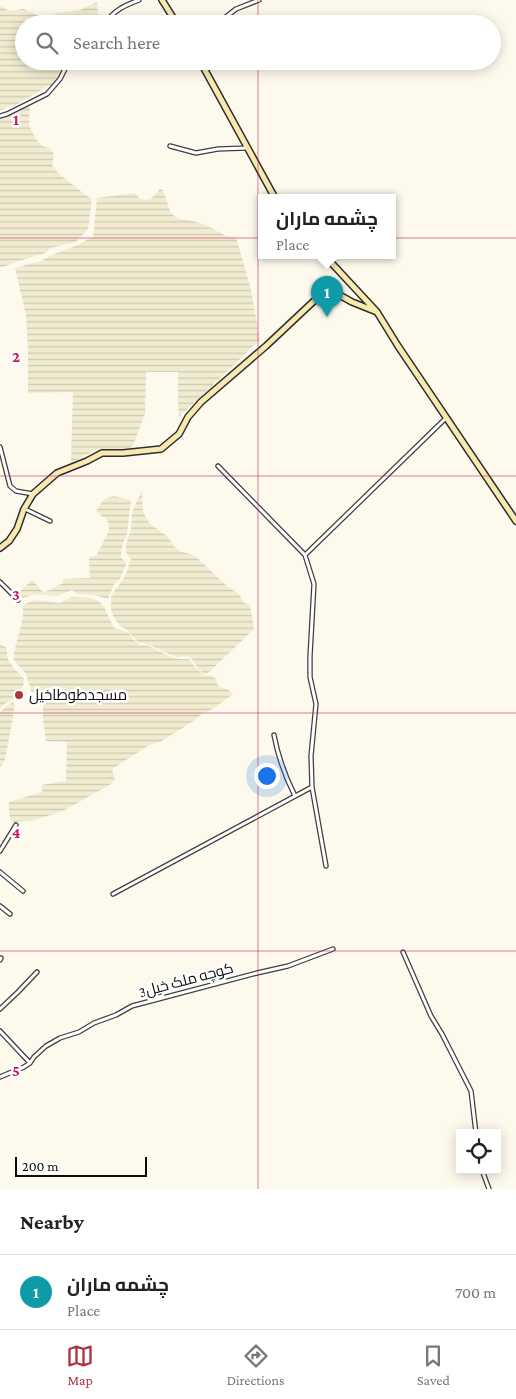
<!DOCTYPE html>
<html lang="en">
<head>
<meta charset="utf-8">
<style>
	:root { --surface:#fff; --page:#f2f2f2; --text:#222; --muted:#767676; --line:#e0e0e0; --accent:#ae3341 }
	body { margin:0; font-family:"Crimson Pro",Cairo,serif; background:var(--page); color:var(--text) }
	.controls { position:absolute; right:15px; bottom:15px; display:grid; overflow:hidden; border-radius:0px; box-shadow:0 2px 12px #0003 }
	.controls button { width:45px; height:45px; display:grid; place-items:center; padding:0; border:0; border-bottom:1px solid var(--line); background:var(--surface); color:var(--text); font:25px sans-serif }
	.scale { position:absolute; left:15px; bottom:12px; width:132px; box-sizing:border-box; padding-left:5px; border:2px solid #0c0c0c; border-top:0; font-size:14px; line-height:18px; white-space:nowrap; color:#0c0c0c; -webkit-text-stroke:4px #fff; paint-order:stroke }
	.you { position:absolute; left:266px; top:775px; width:18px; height:18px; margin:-12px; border:4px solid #fff; border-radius:50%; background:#1a73e8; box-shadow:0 0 0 8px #1a73e833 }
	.badge { display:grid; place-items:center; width:32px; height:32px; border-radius:50%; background:var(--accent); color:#fff; font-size:16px; font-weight:700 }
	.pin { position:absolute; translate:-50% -41px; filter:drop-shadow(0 1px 2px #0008) }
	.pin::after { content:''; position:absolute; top:26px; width:18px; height:15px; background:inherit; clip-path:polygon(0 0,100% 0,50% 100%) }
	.popup { position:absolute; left:258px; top:194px; width:138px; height:65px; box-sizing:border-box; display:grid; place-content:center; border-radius:0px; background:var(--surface); filter:drop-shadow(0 1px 4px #0005); font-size:16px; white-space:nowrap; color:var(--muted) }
	.popup b { font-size:19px; color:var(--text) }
	.popup::after { content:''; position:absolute; left:50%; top:100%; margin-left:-10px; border:10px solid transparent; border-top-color:var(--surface) }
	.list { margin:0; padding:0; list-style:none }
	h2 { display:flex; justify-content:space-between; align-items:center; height:65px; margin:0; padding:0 20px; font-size:21px }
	h2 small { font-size:16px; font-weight:400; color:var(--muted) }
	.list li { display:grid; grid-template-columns:32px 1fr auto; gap:15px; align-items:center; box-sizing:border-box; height:75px; padding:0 20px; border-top:1px solid var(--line) }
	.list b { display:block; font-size:19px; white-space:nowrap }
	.list p { margin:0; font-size:16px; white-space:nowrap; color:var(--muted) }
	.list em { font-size:16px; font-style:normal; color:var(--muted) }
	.icon { flex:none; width:28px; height:28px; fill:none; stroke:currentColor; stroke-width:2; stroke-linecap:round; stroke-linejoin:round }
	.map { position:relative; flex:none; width:516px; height:1189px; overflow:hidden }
	.search { position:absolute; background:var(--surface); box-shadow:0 2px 12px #0003; left:15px; right:15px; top:15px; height:55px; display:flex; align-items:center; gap:12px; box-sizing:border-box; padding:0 18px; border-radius:28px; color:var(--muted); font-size:19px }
	.sheet { height:140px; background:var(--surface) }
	nav { display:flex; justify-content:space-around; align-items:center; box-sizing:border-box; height:70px; border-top:1px solid var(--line); background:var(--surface); font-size:14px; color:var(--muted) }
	nav a { display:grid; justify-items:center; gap:2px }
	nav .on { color:var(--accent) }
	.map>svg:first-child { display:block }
</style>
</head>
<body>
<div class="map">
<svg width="516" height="1189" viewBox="0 0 516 1189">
	<defs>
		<pattern id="farmland-rules" width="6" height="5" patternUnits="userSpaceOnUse" patternTransform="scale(1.25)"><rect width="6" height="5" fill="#f1ebd0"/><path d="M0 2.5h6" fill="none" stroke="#cdc8b1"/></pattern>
	</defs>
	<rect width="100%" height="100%" fill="#fdf9ed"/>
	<path fill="url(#farmland-rules)" d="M97 2 99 24H24V61H68L56 83 46 87 16 105 0 110V6L9 11 24 9 44 18H48L57 13 80 10Z
		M30 103 29 125 35 138 42 146 49 148 54 154 52 165 58 173 83 193 92 199 88 229 76 242 51 248 43 254 25 259 0 268V116Z
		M160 189H162L164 193 170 211 174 216 179 219 193 221 206 225 226 236 236 237 250 286 260 340 179 417 178 402V372H146L145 414 133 445 129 450 118 451 98 449 73 462 71 460 73 392 28 393V350L26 315 15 268 41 261 52 255 78 245 90 238H93L97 198 135 193 140 199 147 200 151 199Z
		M142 490 143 512 150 524 168 537 174 546 179 551 194 555 227 586 239 594 244 603 250 605 254 629 208 673 204 674 199 670 192 659 187 656 176 657 147 644 138 642 127 630 120 626 113 616 111 609V596L125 576 131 559 126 552V544L131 530 132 512Z
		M114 496 131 500 127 534 123 543 121 553V558L126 562V565L120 579 114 584 108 599 94 595 78 594 72 590 57 596 35 594 23 598 17 594 32 580 42 591 45 592 63 583V579L90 578 89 557 96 556 109 531 108 521 96 511 104 499Z
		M72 597 91 598 99 601 104 607 114 628 129 633 131 637 140 645H147L173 658 180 659H189L194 666 203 675 212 676 216 679 217 684 222 688 227 689 233 694 214 708 202 714 192 722 160 742 151 744 112 769 115 780 108 786 97 792 63 811 50 815 35 820 16 822 11 821 9 813V802L42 792V785L66 781 67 742 46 741 43 719V699L31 691 26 674 14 660V653L23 617V607L25 604 35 600 60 603Z
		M0 644 7 648V657L12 666 24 679 23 686 16 697 3 705 0 709Z
		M13 702 15 705 6 755 4 762 0 767V712L7 706Z"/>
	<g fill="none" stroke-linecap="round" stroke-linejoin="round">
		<defs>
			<path id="street" d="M104 24C115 10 123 6 139 0
				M217 24 236 9 259 0
				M0 116 7 114 47 94 60 79 69 61
				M170 146 196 153 218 149 247 148
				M0 447 10 486 16 491 33 494
				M218 466 305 555 314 584 310 656V677L316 704 311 756 312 787 326 866
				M25 509 50 521
				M305 555 446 418
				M0 582 18 600
				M274 735C278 757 285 776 295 796
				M0 851 16 825
				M0 872 23 891
				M113 894 312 787
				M0 906 10 914
				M403 952 431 1016 442 1034 471 1091 476 1133
				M0 960 1 958
				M0 1009 18 992 37 972
				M0 1031 30 1063
				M0 1077 24 1067 30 1063 34 1057 46 1046 60 1038 79 1032 94 1023 116 1015 132 1006 257 973 288 966 333 949
				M482 1170 489 1189"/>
			<path id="secondary" d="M162 0 177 24
				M200 61 275 198
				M325 256 377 312 398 346 516 521
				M0 548 9 541 17 529 24 509 33 494 57 473 87 461 102 453H123L161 449 179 434 188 417 201 402 266 346 315 300 327 291 334 292 352 302 377 312"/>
		</defs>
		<use href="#street" stroke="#3f3f3f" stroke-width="5.5"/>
		<use href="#secondary" stroke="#2e2e2e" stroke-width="8"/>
		<use href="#street" stroke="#fff" stroke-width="3"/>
		<use href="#secondary" stroke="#f7e9af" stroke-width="5"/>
	</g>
	<path fill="none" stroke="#c2185b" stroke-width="1" stroke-opacity="0.55" d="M258 0V24M258 61V1189M0 238H516M0 476H516M0 713H516M0 951H516"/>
	<circle fill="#ae3341" stroke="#fff" stroke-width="2" cx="19" cy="695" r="5"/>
	<g text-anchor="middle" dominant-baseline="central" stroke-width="5" stroke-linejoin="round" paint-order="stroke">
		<g font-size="15" fill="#0c0c0c" stroke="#fff" text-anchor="start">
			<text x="29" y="695">مسجدطوطاخیل</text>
		</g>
		<g font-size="15" fill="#0c0c0c" stroke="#fff">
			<text transform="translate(186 980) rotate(-15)">کوچه ملک خیل3</text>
		</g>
	</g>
	<g font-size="16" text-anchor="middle" font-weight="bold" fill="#c2185b" stroke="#fff" stroke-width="5" stroke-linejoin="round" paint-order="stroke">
		<text x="16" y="125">1</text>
		<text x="16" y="362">2</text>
		<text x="16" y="600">3</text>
		<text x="16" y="838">4</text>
		<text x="16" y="1076">5</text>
	</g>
</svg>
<div class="controls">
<button><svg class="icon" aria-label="locate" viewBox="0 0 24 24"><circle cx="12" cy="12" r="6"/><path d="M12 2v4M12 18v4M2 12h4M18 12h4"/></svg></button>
</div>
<div class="scale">200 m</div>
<div class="you"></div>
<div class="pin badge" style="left:327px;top:317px;background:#0f9aa8">1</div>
<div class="popup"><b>چشمه ماران</b>Place</div>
<div class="search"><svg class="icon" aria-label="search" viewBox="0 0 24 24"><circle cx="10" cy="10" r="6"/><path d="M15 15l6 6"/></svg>Search here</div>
</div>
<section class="sheet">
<h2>Nearby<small></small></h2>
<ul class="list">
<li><span class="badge" style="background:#0f9aa8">1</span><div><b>چشمه ماران</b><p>Place</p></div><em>700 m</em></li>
</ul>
</section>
<nav>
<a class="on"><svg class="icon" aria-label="map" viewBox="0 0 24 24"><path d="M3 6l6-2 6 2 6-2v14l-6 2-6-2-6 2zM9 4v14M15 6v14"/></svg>Map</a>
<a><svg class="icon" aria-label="directions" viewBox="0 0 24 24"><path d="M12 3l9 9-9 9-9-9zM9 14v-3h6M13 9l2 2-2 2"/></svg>Directions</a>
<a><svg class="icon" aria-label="saved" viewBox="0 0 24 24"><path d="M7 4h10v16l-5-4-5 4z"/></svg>Saved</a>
</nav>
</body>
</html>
